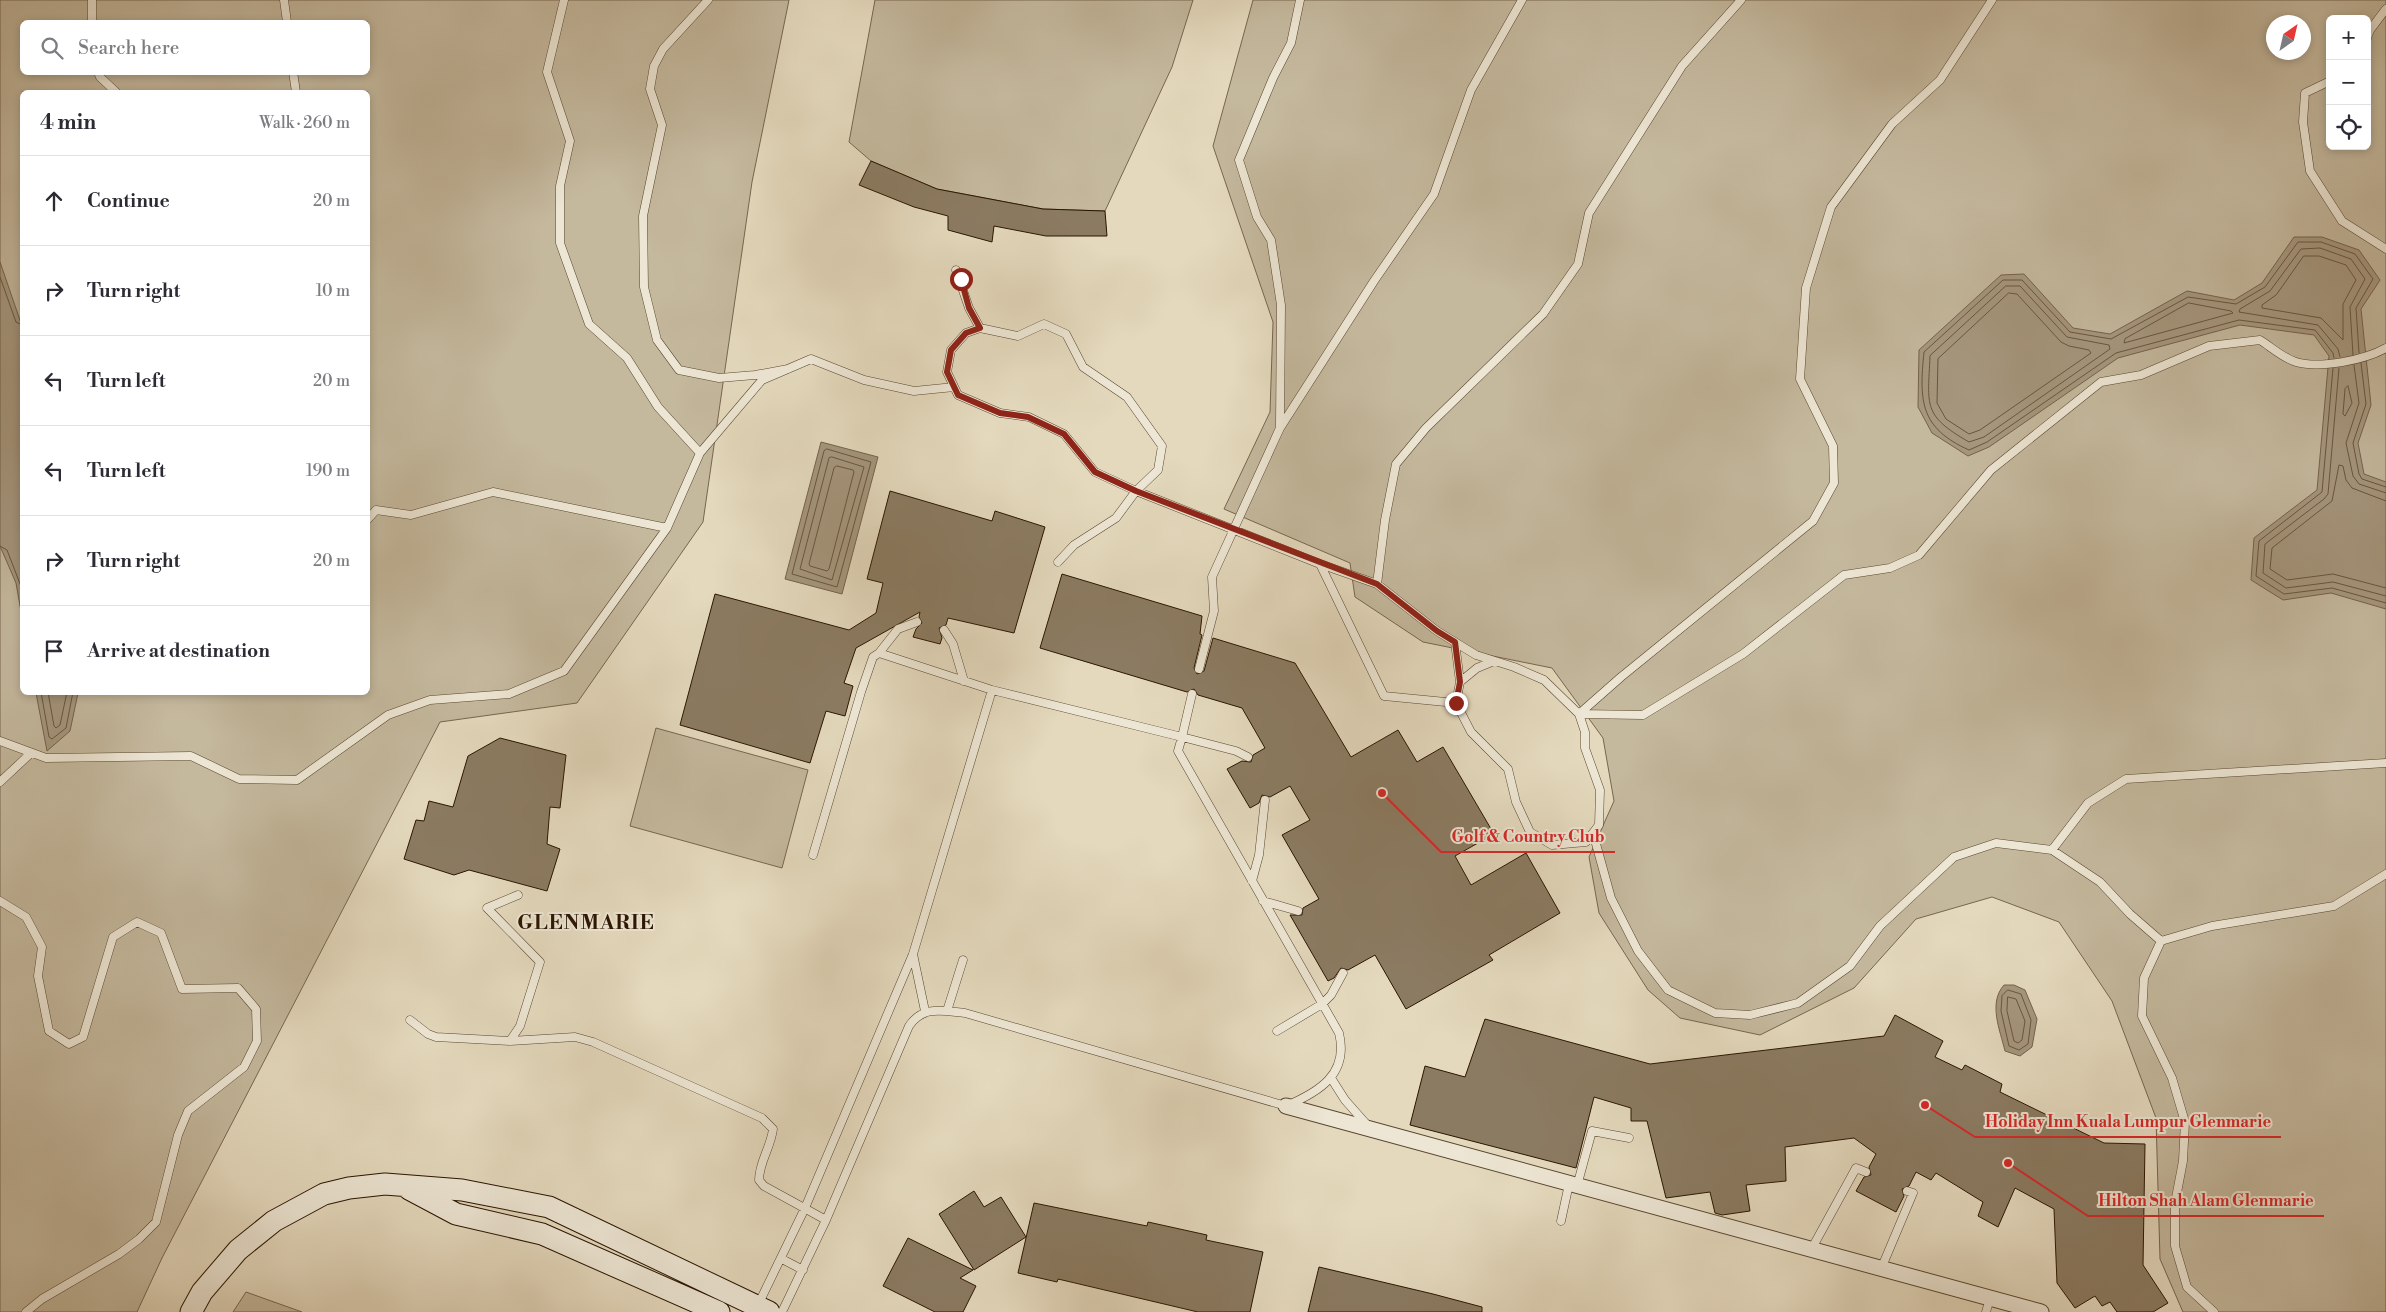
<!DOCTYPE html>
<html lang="en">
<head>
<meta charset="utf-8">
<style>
	:root { --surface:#fff; --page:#f7f7f7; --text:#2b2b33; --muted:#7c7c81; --line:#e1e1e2 }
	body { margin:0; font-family:"Libre Bodoni",serif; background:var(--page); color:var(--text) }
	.controls { position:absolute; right:15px; top:15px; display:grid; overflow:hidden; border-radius:8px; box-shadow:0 2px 8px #0003 }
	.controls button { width:45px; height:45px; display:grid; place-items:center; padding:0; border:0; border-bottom:1px solid var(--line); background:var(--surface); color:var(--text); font:25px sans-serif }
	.compass { position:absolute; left:2266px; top:15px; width:45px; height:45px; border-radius:50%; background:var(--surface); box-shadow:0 2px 8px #0003; rotate:34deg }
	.stop { position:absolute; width:15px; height:15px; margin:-11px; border:4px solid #8f2418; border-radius:50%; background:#fff }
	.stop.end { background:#8f2418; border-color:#fff; box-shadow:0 1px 5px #0008 }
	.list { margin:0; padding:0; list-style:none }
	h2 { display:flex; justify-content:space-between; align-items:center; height:65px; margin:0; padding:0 20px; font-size:21px }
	h2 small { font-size:16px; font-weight:400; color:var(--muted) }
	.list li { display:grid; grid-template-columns:32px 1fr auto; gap:15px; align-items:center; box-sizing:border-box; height:90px; padding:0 20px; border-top:1px solid var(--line) }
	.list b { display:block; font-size:19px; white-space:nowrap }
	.list em { font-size:16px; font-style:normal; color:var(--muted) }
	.icon { flex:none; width:28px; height:28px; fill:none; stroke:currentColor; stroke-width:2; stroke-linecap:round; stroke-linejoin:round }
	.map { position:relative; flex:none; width:2386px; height:1312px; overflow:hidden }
	.search { position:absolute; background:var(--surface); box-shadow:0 2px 8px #0003; left:20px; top:20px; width:350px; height:55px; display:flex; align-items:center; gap:12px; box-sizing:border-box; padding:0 18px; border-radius:8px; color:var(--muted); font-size:19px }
	.panel { position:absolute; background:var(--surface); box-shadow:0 2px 8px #0003; left:20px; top:90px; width:350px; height:605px; border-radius:8px }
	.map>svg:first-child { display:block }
</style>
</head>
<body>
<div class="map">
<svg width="2386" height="1312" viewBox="0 0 2386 1312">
	<rect width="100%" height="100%" fill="#e4d9bd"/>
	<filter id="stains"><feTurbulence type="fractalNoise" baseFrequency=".004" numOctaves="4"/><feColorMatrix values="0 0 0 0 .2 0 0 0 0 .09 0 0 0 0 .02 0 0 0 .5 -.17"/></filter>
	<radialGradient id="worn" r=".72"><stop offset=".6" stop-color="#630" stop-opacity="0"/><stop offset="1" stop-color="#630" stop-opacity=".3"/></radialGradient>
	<path fill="#c4b89d" stroke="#77664e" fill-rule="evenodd" d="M0 0H789L752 182 703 522 577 703 440 722 162 1258 137 1312H0ZM22 22H368V72H22ZM22 92H368V692H22Z
		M875 0H1193L1172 67 1105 211 1043 209 937 189 871 161 849 142Z
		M1253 0H2386V1312H2183L2160 1259 2156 1118 2112 1001 2059 922 1992 897 1916 919 1854 988 1760 1035 1680 1018 1648 990 1599 913 1589 857 1614 801 1603 738 1552 668 1423 642 1355 597 1350 563 1224 509 1270 412 1273 322 1213 146ZM2330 19H2367V146H2330ZM2274 22H2304V52H2274Z
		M656 728 808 770 782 868 630 826Z
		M246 1292 302 1312H233Z"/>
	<path fill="#a5967d" stroke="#74624b" d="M2294 237H2322L2359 250 2380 280 2361 309 2371 405 2358 443 2364 474 2386 482V609L2331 593 2283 600 2251 580 2254 538 2317 490 2329 356 2314 335 2240 325 2118 358 1989 447 1968 456 1932 433 1918 407 1919 350 2001 275 2024 274 2073 328 2110 334 2187 291 2234 300 2262 283Z
		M0 262 22 326V617L16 583 0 546Z
		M821 442 878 457 842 594 785 579Z
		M36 693H78L70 731 47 751Z
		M2004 985H2014L2025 990 2037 1019 2032 1047 2020 1056 2005 1051C2000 1030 1988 1003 2004 985Z"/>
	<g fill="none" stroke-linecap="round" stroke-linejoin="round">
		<path stroke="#68563e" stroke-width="1" d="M2304 256H2319L2346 265 2356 280 2343 304V340L2321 318 2262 308V305L2276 295Z
			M0 277 16 322 22 325
			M2006 286H2020L2067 337 2109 345 2110 349 1984 437 1969 442C1922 415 1928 406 1930 356Z
			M2009 293 2017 294 2061 342 2069 346 2089 350 2091 353 1980 430 1969 434 1946 419 1937 403 1938 359Z
			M2189 303 2231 311 2233 313 2124 343 2125 339Z
			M2340 357 2338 349 2318 325 2239 312 2240 309 2270 291 2301 249 2320 248 2351 259 2365 279 2350 307 2353 355
			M2334 358 2333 353 2315 330 2239 320 2116 353 1987 442 1969 450C1920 428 1919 401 1924 352L2003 280H2022L2070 332 2111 339 2188 297 2236 304 2265 287 2298 242H2321L2355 254 2373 279 2356 308 2359 353
			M2361 363 2366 404 2353 443 2359 474 2362 479 2386 487
			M2354 365 2359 403 2346 443 2353 476 2359 484 2386 493
			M2333 368 2322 492 2259 541 2256 576 2284 594 2332 588 2386 603
			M2339 368 2328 494 2324 499 2265 544 2263 573 2286 588 2333 582 2386 596
			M2348 386 2352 403 2345 416 2343 414 2345 389Z
			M827 449 871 462 837 587 792 574 824 451Z
			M832 457 864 467 832 580 800 569 829 458Z
			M837 466 853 470 854 472 829 569 827 571 810 566 809 564 834 468Z
			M2386 501 2352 488 2346 480 2343 466 2339 465 2332 501 2272 548 2270 569 2287 580 2333 574 2386 588
			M0 546 7 550 22 589
			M41 692 49 737 52 739 66 728 73 692
			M48 692 54 726 56 728 60 725 67 692
			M2008 990 2021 994 2031 1020 2028 1044 2019 1050 2009 1046 2001 1011 2002 996Z
			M2008 997 2016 999 2025 1021 2022 1040 2018 1043 2014 1041 2007 1011Z"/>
	</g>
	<path fill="#8b7b62" stroke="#2a1500" d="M871 161 937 189 1043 209 1105 211 1107 236H1046L994 226 992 242 948 230V216L914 207 859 185Z
		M890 491 992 521 995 511 1045 527 1014 633 948 618 946 625 939 628 942 638 940 644 913 637 916 629 922 623 919 617 920 612 856 648 844 683 853 686 845 716 826 711 810 763 680 725 715 594 849 630 876 613 883 583 867 579Z
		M1062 574 1202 616 1200 634 1202 635 1194 668 1197 674 1204 671 1213 638 1295 663 1351 757 1398 730 1417 762 1443 747 1494 834 1455 856 1471 885 1526 853 1560 913 1489 955 1493 960 1406 1009 1375 955 1348 970 1341 968 1334 978 1328 981 1290 915H1302L1303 908 1319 899 1282 835 1310 820 1290 786 1270 797 1262 795 1259 803 1250 808 1227 769 1242 761 1251 762 1253 755 1265 748 1242 708 1198 695 1194 689 1187 692 1040 648Z
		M500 738 566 755 560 808 550 807 547 844 560 849 547 891 469 870 454 875 404 859 416 820 424 821 429 801 453 807 468 756Z
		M1895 1015 1943 1041 1935 1057 1962 1070 1965 1065 2002 1084 2000 1092 2104 1143 2145 1144 2143 1265 2168 1303 2153 1312H2117L2110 1302 2102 1306 2095 1296 2075 1308 2057 1283 2054 1209 2015 1188 1998 1227 1978 1216 1983 1202 1936 1173 1931 1180 1916 1172 1909 1186 1902 1189 1904 1196 1896 1212 1856 1191 1864 1177 1871 1175 1869 1167 1876 1154 1854 1138 1785 1147 1786 1181 1746 1185 1750 1211 1722 1215 1715 1213 1710 1192 1666 1198 1647 1121H1631V1108L1594 1097 1576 1168 1410 1125 1425 1066 1465 1077 1485 1019 1650 1064 1884 1036Z
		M974 1191 984 1207 1001 1197 1026 1237 974 1270 939 1214Z
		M1034 1203 1147 1226 1148 1222 1207 1235 1206 1240 1263 1252 1250 1312H1198L1058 1279 1057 1282 1018 1273Z
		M908 1238 973 1270 960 1278 976 1286 963 1312H935L883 1286Z
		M1319 1267 1433 1294 1482 1307V1312H1308Z"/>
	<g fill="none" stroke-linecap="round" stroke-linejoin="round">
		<defs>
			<path id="lane" d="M284 0 287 22
				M564 0 547 72 570 141 560 186V243L589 324 627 358 658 407 700 453
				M708 0 663 49 654 66 650 89 662 125 643 216 644 287 657 340 679 370 719 378 755 375 788 369
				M92 22V0
				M2367 38 2370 30 2386 9
				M98 72 100 77 116 92
				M293 72 296 92
				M2330 81 2305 93 2303 122 2310 171 2342 221 2386 249
				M956 270 969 308 980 328 1018 336 1044 324 1066 334 1083 367 1127 397 1162 446 1158 470 1136 491 1116 518 1074 545 1058 562
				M980 328 966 333 951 350 947 372 958 395 1000 413 1029 417 1064 434 1095 472 1136 491 1320 564 1384 696 1456 703
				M1280 426 1281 305 1271 240 1257 217 1239 160 1273 78 1291 43 1300 0
				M667 528 700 453 762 380 811 359 864 380 914 391 954 387
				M1320 564 1377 584 1437 631 1476 655 1514 667 1544 680 1579 714 1585 732V748L1600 790 1599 825 1586 842 1552 845 1530 832 1516 802 1508 769 1471 732 1456 703 1460 682 1477 668 1494 661
				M1377 584 1385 520 1396 464 1426 428 1543 314 1578 264 1589 213 1682 66 1741 0
				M944 630 953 644 964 681
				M1455 642 1460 682
				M879 653 898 629 917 622
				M1199 669 1214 611 1212 577 1280 428 1374 281 1434 194 1471 90 1522 0
				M1192 694 1182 737 1236 751 1248 757
				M1579 714 1643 715 1743 654 1844 575 1890 568 1919 555 1991 470 2101 382 2141 375 2209 346 2260 340C2271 347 2283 358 2296 362 2320 369 2365 360 2386 348
				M1579 714 1621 677 1813 521 1834 483 1833 446 1800 379 1806 288 1831 207 1892 124 1940 80 1992 0
				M0 741 46 758 191 756 239 779 297 780 388 715 430 700 509 694 564 671 667 528 493 492 411 515 376 510 368 519
				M0 782 31 753
				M1593 833 1611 898 1638 951 1668 990 1715 1013 1750 1015 1798 1003 1850 966 1880 926 1954 857 1996 843 2052 850 2100 882 2130 914 2161 941 2144 978 2142 1016 2172 1078 2185 1122 2183 1161 2175 1203V1246L2187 1287 2214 1312
				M2052 850 2088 803 2126 779 2386 763
				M1252 881 1259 855 1265 800
				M0 901 26 917 42 947 38 976 49 1031 69 1044 83 1037 113 937 137 922 161 933 182 989 238 988 256 1009 257 1041 244 1067 188 1111 178 1135 156 1222 139 1239 119 1254 42 1299 26 1312
				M1263 901 1298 911
				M2161 941 2212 926 2334 906 2386 874
				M913 954 925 1011
				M947 1011 963 960
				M410 1020 428 1034 436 1037 510 1041 575 1037 593 1042 762 1118 773 1129C771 1147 759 1162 759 1180L764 1186 826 1220
				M1277 1031 1322 1004 1331 995 1343 973
				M510 1041 520 1026 540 962 487 908 518 895
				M1331 1078 1345 1100 1368 1126
				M1577 1186 1592 1131 1629 1138
				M1561 1221 1569 1184
				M1811 1250 1856 1168 1866 1172
				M782 1259 803 1270
				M1881 1269 1913 1193 1907 1191
				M758 1305 805 1208 913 954 992 690
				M782 1312 826 1220 909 1026C923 1005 943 1011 965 1013L1286 1106C1319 1092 1349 1074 1339 1033L1178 751 1182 737 992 690 879 653 873 657 861 692 813 855
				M1986 1312 1990 1298"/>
			<path id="street" d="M1286 1106 2041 1312"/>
			<path id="secondary" d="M409 1189 456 1214 542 1234 719 1312
				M191 1312 202 1292 238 1250 274 1221 324 1194 349 1188 385 1184 462 1190 549 1207 769 1312"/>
		</defs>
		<use href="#lane" stroke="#58462f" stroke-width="9"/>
		<use href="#street" stroke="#58462f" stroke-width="17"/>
		<use href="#secondary" stroke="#2a1500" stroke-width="23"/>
		<use href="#lane" stroke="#ede6d4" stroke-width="8"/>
		<use href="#street" stroke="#ede6d4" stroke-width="15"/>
		<use href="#secondary" stroke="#ede6d4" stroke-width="21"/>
	</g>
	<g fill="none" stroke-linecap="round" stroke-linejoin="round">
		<path stroke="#8f2418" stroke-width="6" d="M961 279 969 308 980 328 966 333 951 350 947 372 958 395 1000 413 1028 417 1064 434 1095 472 1136 491 1377 584 1437 631 1455 642 1460 682 1456 703"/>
	</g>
	<g text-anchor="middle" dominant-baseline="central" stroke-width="4" stroke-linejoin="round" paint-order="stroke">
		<g font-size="20" font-weight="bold" letter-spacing="1" fill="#2a1500" stroke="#ede6d4">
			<text x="586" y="923">GLENMARIE</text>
		</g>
	</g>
	<path fill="none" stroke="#d62828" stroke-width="2" d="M1382 793L1441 852H1615M1925 1105L1975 1137H2281M2008 1163L2088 1216H2324"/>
	<g fill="#d62828" stroke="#ede6d4" stroke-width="2">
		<circle cx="1382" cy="793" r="5"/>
		<circle cx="1925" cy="1105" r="5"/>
		<circle cx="2008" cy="1163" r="5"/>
	</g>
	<g font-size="16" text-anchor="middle" font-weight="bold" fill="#d62828" stroke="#ede6d4" stroke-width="4" stroke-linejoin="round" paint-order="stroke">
		<text x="1528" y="842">Golf &amp; Country Club</text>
		<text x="2128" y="1127">Holiday Inn Kuala Lumpur Glenmarie</text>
		<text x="2206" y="1206">Hilton Shah Alam Glenmarie</text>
	</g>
	<rect width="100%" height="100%" filter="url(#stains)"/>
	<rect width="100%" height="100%" fill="url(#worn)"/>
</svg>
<div class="controls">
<button>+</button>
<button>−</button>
<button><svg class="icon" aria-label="locate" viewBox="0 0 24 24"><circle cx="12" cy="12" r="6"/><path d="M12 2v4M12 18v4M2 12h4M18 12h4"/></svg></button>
</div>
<svg class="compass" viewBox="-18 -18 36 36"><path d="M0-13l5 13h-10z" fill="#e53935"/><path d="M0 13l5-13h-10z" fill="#7c7c81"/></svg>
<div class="stop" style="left:961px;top:279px"></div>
<div class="stop end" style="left:1456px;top:703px"></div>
<div class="search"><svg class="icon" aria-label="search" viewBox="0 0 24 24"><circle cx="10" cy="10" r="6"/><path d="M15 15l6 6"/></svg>Search here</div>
<section class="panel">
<h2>4 min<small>Walk · 260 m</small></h2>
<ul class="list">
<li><svg class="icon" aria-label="ahead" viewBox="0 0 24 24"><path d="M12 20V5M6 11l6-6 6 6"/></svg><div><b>Continue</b></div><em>20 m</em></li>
<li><svg class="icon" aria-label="right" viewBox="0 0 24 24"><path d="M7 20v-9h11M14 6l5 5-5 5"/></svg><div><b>Turn right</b></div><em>10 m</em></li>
<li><svg class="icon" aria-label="left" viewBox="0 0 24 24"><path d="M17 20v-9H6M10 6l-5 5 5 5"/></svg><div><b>Turn left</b></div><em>20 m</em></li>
<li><svg class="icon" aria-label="left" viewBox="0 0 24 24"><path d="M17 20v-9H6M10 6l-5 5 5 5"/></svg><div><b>Turn left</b></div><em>190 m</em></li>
<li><svg class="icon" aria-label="right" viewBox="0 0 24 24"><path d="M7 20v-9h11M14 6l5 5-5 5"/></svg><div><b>Turn right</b></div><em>20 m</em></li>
<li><svg class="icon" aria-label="arrive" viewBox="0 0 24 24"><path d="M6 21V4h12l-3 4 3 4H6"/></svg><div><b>Arrive at destination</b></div></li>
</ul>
</section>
</div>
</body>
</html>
